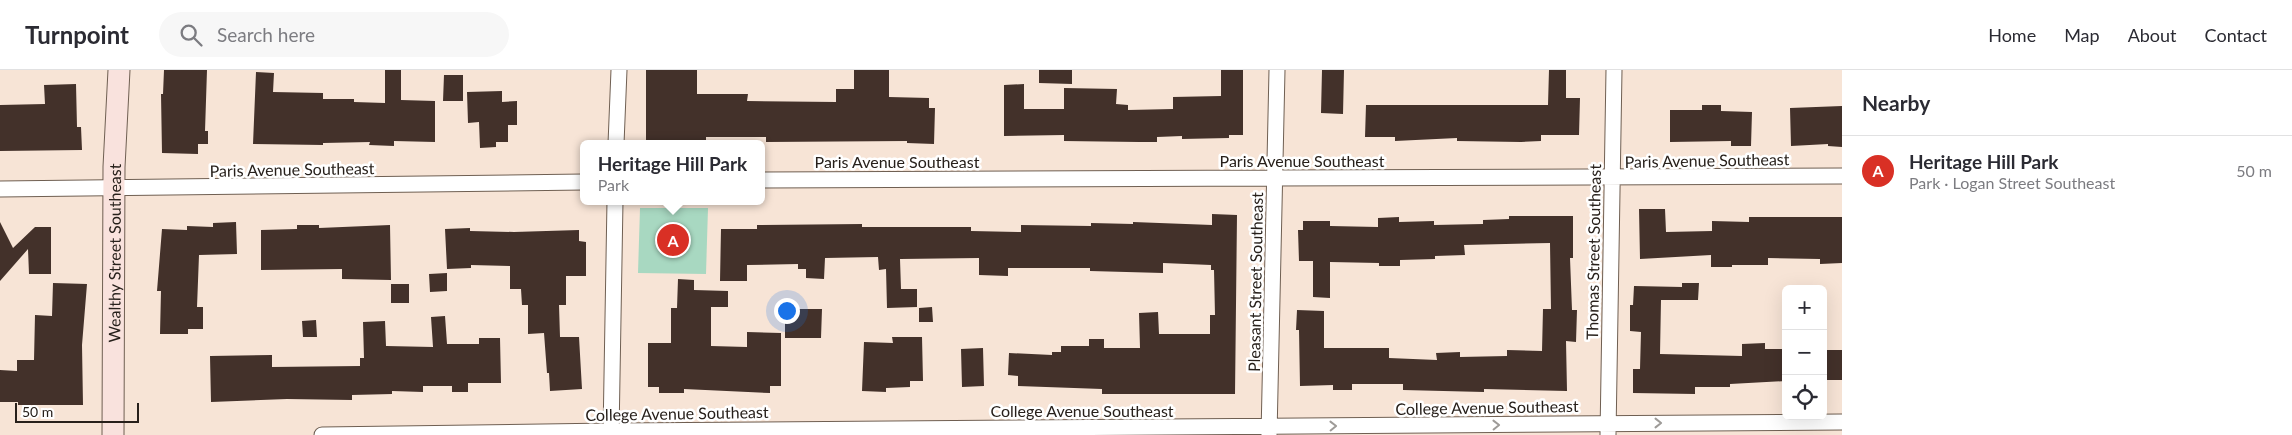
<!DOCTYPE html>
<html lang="en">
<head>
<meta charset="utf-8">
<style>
	:root { --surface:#fff; --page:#f7f7f7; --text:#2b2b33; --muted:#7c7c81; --line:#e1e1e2; --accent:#d93025 }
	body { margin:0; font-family:Lato,sans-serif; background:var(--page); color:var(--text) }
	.controls { position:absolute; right:15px; bottom:15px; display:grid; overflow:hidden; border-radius:8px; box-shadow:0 5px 20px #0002 }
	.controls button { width:45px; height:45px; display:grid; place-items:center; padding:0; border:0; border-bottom:1px solid var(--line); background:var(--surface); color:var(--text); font:25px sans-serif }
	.scale { position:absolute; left:15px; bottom:12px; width:124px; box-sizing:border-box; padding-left:5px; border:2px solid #27201b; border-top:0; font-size:14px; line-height:18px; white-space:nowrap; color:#27201b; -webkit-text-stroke:4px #fff; paint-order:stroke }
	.you { position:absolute; left:786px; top:240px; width:18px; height:18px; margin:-12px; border:4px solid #fff; border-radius:50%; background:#1a73e8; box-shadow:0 0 0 8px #1a73e833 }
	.badge { display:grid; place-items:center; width:32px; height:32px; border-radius:50%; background:var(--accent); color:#fff; font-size:16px; font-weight:700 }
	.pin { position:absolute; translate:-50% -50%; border:2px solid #fff; box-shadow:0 1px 5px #0006 }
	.popup { position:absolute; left:580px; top:70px; width:185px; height:65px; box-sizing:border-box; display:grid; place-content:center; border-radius:8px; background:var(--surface); filter:drop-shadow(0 1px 4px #0005); font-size:16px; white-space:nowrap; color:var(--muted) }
	.popup b { font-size:19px; color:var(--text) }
	.popup::after { content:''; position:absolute; left:50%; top:100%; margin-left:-10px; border:10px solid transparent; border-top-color:var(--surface) }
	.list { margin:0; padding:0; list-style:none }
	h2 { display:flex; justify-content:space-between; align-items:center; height:65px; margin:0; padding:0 20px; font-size:21px }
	h2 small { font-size:16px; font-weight:400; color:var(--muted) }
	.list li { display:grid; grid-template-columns:32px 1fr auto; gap:15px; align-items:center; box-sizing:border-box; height:70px; padding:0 20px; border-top:1px solid var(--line) }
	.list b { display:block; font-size:19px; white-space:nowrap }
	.list p { margin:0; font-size:16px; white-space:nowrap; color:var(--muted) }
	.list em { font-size:16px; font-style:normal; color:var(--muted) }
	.icon { flex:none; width:28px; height:28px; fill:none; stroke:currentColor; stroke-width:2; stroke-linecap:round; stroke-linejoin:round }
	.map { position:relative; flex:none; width:1842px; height:365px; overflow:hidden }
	header { display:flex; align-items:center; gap:30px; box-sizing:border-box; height:70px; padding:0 25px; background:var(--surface); border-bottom:1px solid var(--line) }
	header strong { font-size:24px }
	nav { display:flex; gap:28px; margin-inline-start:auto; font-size:18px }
	.search { width:350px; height:45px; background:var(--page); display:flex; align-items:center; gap:12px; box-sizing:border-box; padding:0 18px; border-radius:28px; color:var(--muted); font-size:19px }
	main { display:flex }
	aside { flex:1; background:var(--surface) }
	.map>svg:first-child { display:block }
</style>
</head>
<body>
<header>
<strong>Turnpoint</strong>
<div class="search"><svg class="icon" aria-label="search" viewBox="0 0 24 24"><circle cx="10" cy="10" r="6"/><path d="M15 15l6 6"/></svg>Search here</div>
<nav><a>Home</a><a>Map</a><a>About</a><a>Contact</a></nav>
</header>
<main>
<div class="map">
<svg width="1842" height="365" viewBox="0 0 1842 365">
	<rect width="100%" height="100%" fill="#f7e4d6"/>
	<path fill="#a8d8c1" d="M640 138H708L706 204 638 203Z"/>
	<path fill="#43312a" d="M164 0H207L205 61H208V74H198V84L162 83 161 24H163Z
		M385 0H401V30L435 31V72L394 71V76L369 75 370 72 323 73V75L253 74 256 2 274 3 273 22 323 23V29H354V32L385 33Z
		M646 0H697V24H748L747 31 836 32V19H854V0H889V27L929 28V38H935L934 74 907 73V71L766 72V67H706V74H646Z
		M1039 0H1072V14L1039 13Z
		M1221 0H1243V65H1229V68L1182 69V66L1157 67V72H1139L1064 71V65L1004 66V15L1024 14V39H1064V18L1117 19 1116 34 1128 35V40L1173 39V27L1221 26Z
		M1322 0H1344L1343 44 1321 43Z
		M1549 0H1566V28H1580L1579 65H1541V71L1521 72 1457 71V68L1395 71V67H1365L1366 35H1548Z
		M444 5H463V31H443Z
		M76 14 77 57H81L82 80 0 81V35L45 34 44 15Z
		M502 21V32L517 31V55H508V72H496V77L480 78 479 52 468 53 467 22Z
		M1702 35H1721V41L1752 42 1751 76H1731V71L1670 72V40H1702Z
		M1842 36V77L1828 76V74L1791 76 1790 38Z
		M1639 139H1665L1666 162 1712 161V151L1749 152V147H1842V193L1820 194V189L1768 188V195H1732V197H1711V185L1640 189Z
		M1212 144 1237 145 1235 324H1102V319L1018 316V306L1008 305 1009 283 1052 285V282H1061V276H1089V269H1104V278H1140L1139 243 1158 242 1159 264H1210V245H1215L1214 200H1211V195L1163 193V203L1090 201V198H1008V206L979 205V188L900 189 901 219H917V237L887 238 886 199 879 200 878 187 825 188 824 209 806 208V199H798V194L747 195V211H720L721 159H757V155L862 154V157H971V161L1021 162V155L1091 156V153L1133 154V152L1212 155Z
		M1509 146H1573V188H1570L1572 240H1577L1576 272 1566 271 1567 321 1484 319V322L1403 320V314H1352V320H1333V315L1300 316 1299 260H1296L1297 240 1324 241V278H1389V288L1437 290 1436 283 1460 282V287L1507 286V280L1542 281 1543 239H1551L1550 173 1464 175 1465 185 1435 186V189L1400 190V196H1379V193L1330 192V228L1313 227V191H1299L1298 160H1303V151H1330V156L1378 157V148L1399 147V152L1434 151V155L1483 154V150L1509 149Z
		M0 152 13 178 35 157H51V204H29L28 179 0 211Z
		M236 152 237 184 199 185 197 237H203V259H188V264H160L161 221H157L162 159 187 160V156L213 157V153Z
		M297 155H319V158L390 155 391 210 342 209V199L261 200V160L297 159Z
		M470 158V161L514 162 579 160V171L586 172V206H566V235H559L560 267H579L582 319 550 321 549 303H547L544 263 528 264V235H522L521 219H510V196L471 195V198L447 199 445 159Z
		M447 203V221L430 222 429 204Z
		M678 209 694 210V220L728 221V237H711V276L747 277V262L781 263V316H770V323L684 319V323H659V317H648V273H671V238H677Z
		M53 213 87 214 82 275 83 335H18V332H0V300L17 301V290H34L35 245 52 246Z
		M1682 213H1699L1698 230H1661L1660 284 1742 286V274L1765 273V279H1786V311L1730 314V317H1695V324L1633 323V299H1640L1641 262 1630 261V235H1633L1634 216 1682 217Z
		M391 214H409V233H391Z
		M932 237 933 252H919V238Z
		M785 239H822L821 268H785Z
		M445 246 447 274H479V268H500L501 313H468V322H452V316H423V322L392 321V324L352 325V330L287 329 211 332 210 286 272 285V297L360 296V288H364L363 252 385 251 386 276 433 277 431 247Z
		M316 250 317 267H303L302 251Z
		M892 267H922L923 311H910V317L886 318V322L862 321 864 272 893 273Z
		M983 278 984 316 962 317 961 279Z
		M1823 280H1842V310H1823Z"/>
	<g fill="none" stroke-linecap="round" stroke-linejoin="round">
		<defs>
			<path id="minor" d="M616 74 619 0
				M762 110 1842 106
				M0 119 584 112
				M322 365 611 361 1842 352
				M611 365 615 131
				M1269 365 1277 0
				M1608 365 1614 0"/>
			<g id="secondary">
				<path id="s1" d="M113 365 114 97 119 0"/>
			</g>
		</defs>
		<use href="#minor" stroke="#6f5f52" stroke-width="17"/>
		<use href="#secondary" stroke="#6f5f52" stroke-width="23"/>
		<use href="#minor" stroke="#fff" stroke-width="15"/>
		<use href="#secondary" stroke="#f9e2dd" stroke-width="21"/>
	</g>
	<defs><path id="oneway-chevron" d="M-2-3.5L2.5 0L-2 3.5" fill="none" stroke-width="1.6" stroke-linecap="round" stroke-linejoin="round" transform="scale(1.25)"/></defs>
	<g stroke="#9e9b98">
		<use href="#oneway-chevron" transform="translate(1658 353)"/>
		<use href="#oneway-chevron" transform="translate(1496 355) rotate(-1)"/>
		<use href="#oneway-chevron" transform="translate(1333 356) rotate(-1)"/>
	</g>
	<g text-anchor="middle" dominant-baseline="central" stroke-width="5" stroke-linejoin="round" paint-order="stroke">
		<g font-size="16" fill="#27201b" stroke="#fff">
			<text x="1302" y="90">Paris Avenue Southeast</text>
			<text transform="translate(1707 90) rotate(-1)">Paris Avenue Southeast</text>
			<text x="897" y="91">Paris Avenue Southeast</text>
			<text transform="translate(292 99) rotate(-1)">Paris Avenue Southeast</text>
			<text stroke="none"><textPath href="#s1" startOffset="182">Wealthy Street Southeast</textPath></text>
			<text transform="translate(1593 182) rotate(-89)">Thomas Street Southeast</text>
			<text transform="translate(1255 212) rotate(-89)">Pleasant Street Southeast</text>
			<text transform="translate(1487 337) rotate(-1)">College Avenue Southeast</text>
			<text x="1082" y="340">College Avenue Southeast</text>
			<text transform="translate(677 343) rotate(-1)">College Avenue Southeast</text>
		</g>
	</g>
</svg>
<div class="controls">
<button>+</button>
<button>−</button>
<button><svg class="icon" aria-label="locate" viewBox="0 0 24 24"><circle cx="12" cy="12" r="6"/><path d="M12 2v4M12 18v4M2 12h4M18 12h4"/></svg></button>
</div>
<div class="scale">50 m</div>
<div class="you"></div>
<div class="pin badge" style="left:673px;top:170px">A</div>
<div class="popup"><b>Heritage Hill Park</b>Park</div>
</div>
<aside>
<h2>Nearby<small></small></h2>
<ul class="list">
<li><span class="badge">A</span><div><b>Heritage Hill Park</b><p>Park · Logan Street Southeast</p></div><em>50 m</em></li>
</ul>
</aside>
</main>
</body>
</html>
